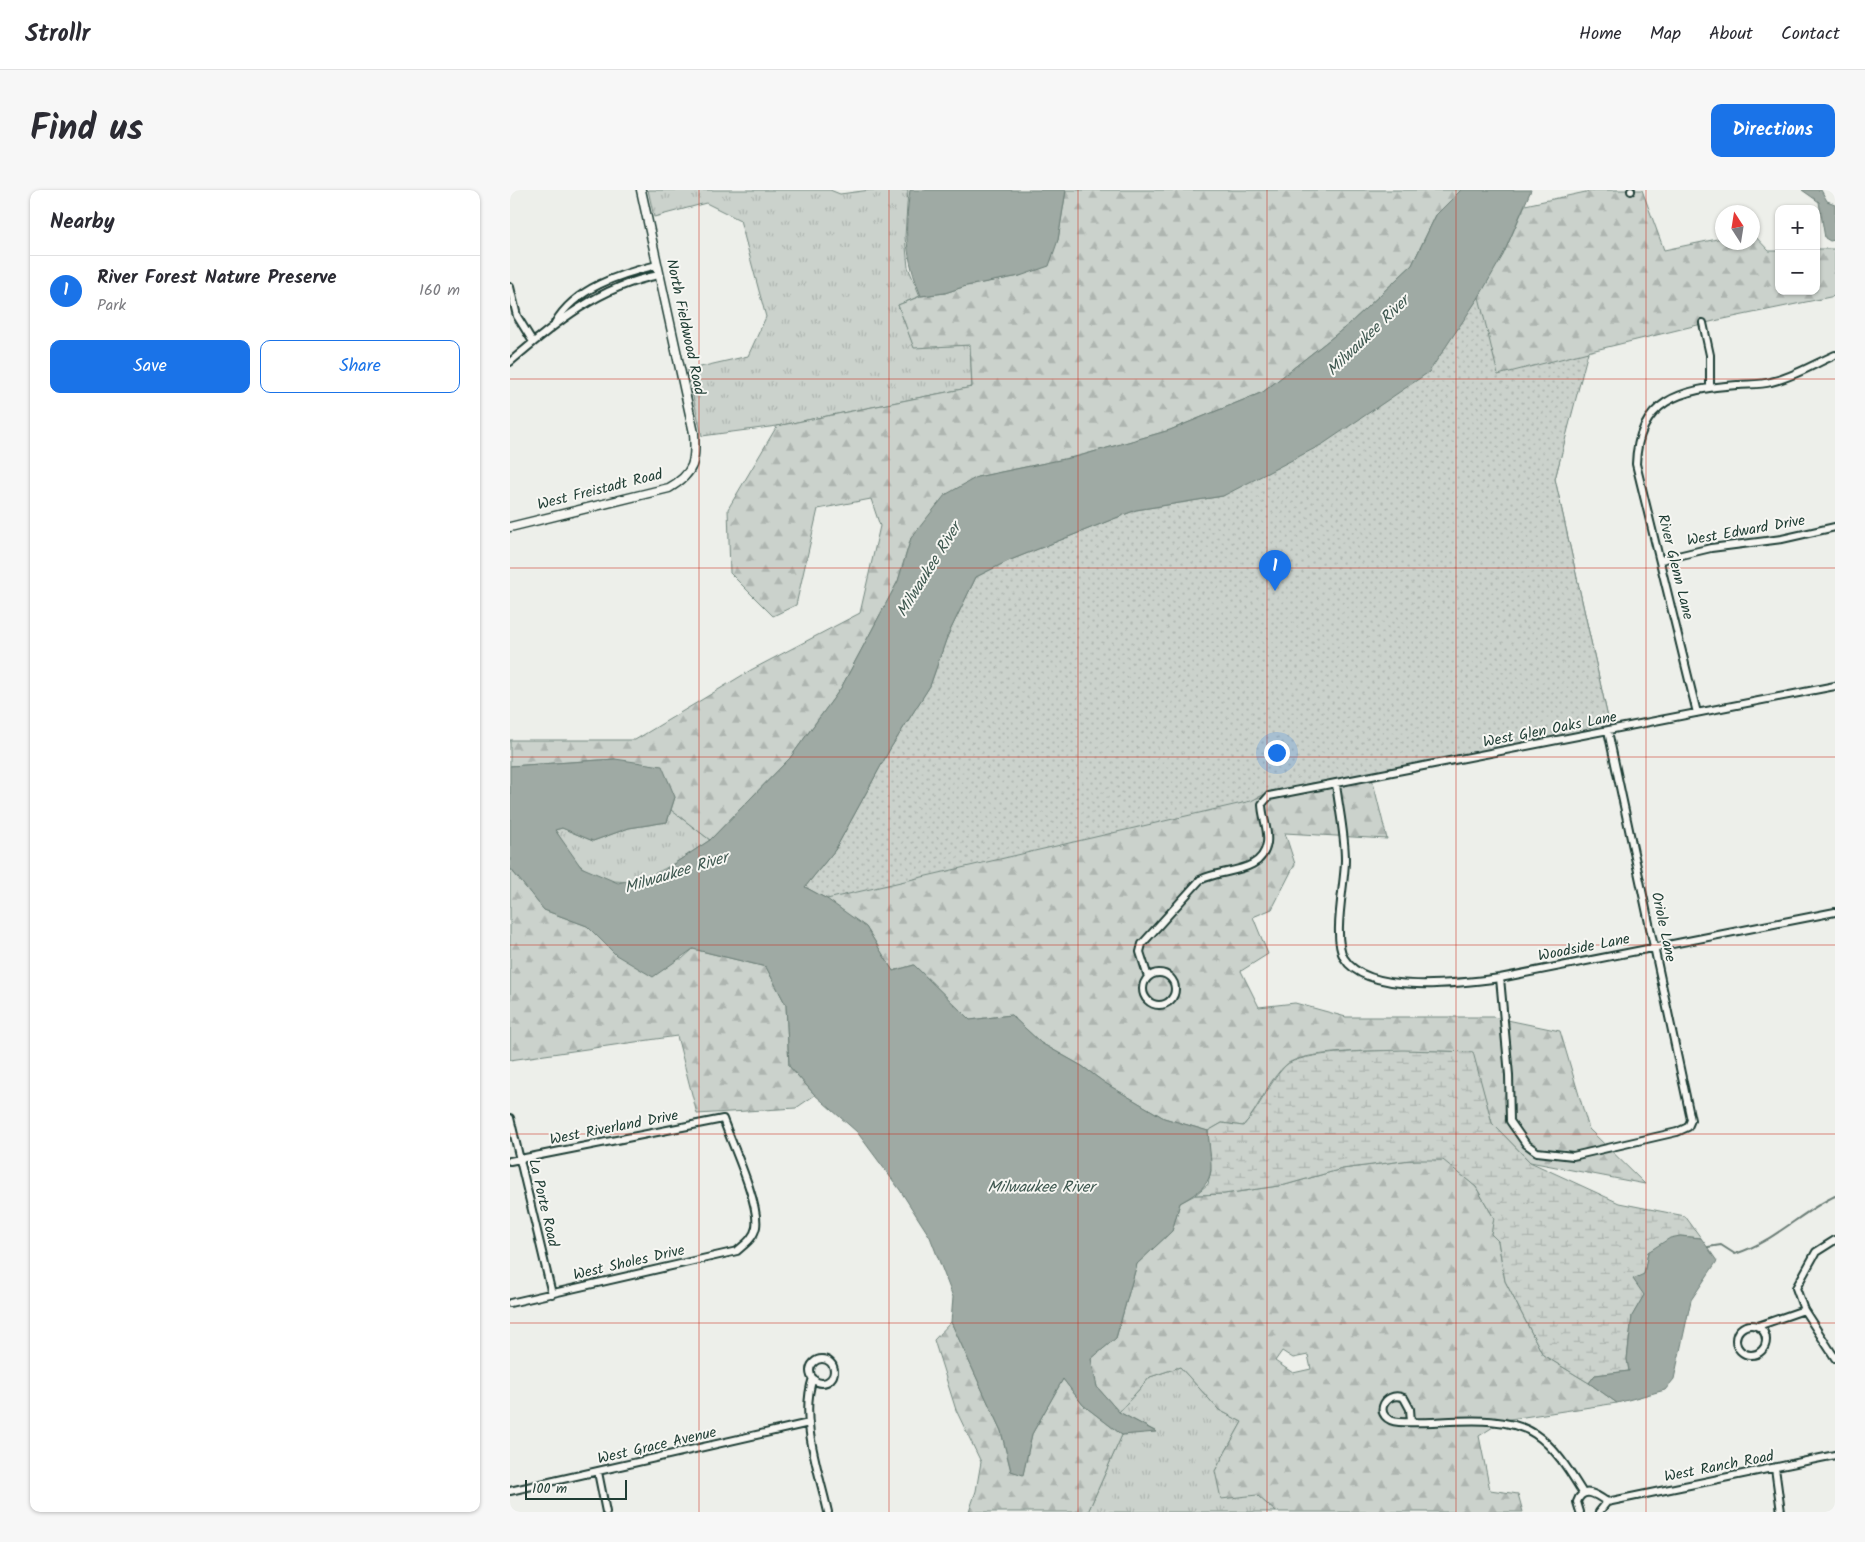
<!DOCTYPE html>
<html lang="en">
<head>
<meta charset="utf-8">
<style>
	:root { --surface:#fff; --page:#f7f7f7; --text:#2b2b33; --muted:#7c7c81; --line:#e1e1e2; --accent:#1a73e8 }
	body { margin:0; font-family:Kalam,sans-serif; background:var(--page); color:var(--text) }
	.controls { position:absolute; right:15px; top:15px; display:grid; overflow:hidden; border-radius:10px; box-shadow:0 1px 4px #0004 }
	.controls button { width:45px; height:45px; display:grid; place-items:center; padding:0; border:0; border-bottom:1px solid var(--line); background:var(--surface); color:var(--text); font:25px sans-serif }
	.compass { position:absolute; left:1205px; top:15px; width:45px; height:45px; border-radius:50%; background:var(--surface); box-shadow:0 1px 4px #0004; rotate:348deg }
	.scale { position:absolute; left:15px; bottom:12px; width:102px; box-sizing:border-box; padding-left:5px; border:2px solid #1f3d34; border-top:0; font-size:14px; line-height:18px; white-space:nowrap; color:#1f3d34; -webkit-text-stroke:4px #f6f6f2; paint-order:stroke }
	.you { position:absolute; left:766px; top:562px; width:18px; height:18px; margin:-12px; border:4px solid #fff; border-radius:50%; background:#1a73e8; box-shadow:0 0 0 8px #1a73e833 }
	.badge { display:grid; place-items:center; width:32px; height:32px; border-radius:50%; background:var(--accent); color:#fff; font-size:16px; font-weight:700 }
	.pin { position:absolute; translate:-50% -41px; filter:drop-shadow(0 1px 2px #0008) }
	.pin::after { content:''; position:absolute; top:26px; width:18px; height:15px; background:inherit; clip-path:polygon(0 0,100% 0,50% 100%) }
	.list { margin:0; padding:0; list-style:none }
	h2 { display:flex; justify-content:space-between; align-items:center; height:65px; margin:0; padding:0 20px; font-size:21px }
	h2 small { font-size:16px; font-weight:400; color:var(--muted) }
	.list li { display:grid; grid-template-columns:32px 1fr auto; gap:15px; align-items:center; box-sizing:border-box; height:70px; padding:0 20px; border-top:1px solid var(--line) }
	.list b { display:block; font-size:19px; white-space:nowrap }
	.list p { margin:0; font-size:16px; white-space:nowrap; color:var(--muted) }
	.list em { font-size:16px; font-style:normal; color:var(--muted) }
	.actions { display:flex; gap:10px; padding:15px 20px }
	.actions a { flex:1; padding:11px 0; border:1px solid var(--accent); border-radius:10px; text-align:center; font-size:18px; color:var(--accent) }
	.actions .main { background:var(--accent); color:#fff }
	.map { position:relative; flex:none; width:1325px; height:1322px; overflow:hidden; border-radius:10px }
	header { display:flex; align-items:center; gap:30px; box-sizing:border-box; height:70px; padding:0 25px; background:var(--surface); border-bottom:1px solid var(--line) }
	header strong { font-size:24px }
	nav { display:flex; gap:28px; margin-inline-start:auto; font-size:18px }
	.intro { display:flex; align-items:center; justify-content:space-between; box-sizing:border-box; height:120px; padding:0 30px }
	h1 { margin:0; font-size:35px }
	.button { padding:12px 22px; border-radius:10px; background:var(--accent); color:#fff; font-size:18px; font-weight:700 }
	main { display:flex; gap:30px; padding:0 30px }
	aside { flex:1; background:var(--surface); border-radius:10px; box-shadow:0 1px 4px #0004 }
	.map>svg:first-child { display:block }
</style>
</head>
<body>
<header>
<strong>Strollr</strong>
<nav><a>Home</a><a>Map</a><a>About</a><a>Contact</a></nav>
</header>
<div class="intro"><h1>Find us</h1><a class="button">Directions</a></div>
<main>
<aside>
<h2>Nearby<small></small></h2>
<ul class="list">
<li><span class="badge">1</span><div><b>River Forest Nature Preserve</b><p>Park</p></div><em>160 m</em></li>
</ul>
<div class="actions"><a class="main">Save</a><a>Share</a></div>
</aside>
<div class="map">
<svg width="1325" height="1322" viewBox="0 0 1325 1322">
	<defs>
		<pattern id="grass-tufts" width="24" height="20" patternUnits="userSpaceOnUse" patternTransform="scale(1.25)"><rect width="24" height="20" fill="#cbd2cc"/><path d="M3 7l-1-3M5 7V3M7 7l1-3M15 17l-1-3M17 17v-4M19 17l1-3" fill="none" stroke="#aeb5b0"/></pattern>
		<pattern id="forest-firs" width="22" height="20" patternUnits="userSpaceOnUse" patternTransform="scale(1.25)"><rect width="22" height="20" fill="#cbd2cc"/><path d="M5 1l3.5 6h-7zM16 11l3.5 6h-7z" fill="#aeb5b0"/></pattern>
		<pattern id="wetland-marsh" width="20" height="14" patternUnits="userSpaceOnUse" patternTransform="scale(1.25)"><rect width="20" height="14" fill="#cbd2cc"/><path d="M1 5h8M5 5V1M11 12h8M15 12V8" fill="none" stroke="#aeb5b0"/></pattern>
		<pattern id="park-dots" width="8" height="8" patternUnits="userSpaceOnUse" patternTransform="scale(1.25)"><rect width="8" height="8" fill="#cbd2cc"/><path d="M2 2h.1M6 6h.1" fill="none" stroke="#aeb5b0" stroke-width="1.8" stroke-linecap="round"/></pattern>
	</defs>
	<rect width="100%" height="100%" fill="#edefea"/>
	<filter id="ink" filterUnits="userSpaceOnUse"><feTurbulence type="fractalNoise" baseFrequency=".02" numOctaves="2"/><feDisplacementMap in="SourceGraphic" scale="10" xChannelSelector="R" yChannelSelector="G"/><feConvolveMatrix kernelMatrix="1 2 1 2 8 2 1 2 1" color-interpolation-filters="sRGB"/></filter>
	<g filter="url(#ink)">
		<path fill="url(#grass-tufts)" stroke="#758880" d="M138 0H320L330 4 360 0H398L395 47 398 77 410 106 388 115 404 157 460 155 462 197 267 236 192 246 177 180 238 166 256 127 230 30 196 13 144 27Z
			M161 620 200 650C162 675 116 712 72 677 61 669 53 651 45 640L52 638 83 651 119 638 157 632Z
			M670 1177 709 1220 732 1232 705 1281 747 1305 766 1322H578L612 1245 645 1241 609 1222 640 1187Z"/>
		<path fill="url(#forest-firs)" stroke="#758880" fill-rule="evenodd" d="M556 0H951L926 25 902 75 838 135 753 202 660 240 569 266 467 287 401 348 388 391 331 498 280 568 200 650 161 620 165 607 105 569 0 576V550H125L241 480 350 423 370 336 361 309 308 319 286 415 263 426 220 383 218 319 267 236 462 197 460 155 404 158 388 115 411 106 435 103 456 96 510 86 548 50Z
			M1085 0H1132L1154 60 1212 48V52H1242L1243 44 1259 61H1269V101H1306V59H1325V106L1204 131 1077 162 1045 289 1100 537 861 584 877 649 775 643 785 674 762 719 743 727 758 764 731 781 749 817 785 813 836 827H983L1050 841 1079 939 1135 994 1020 972 982 933 962 862C928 861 800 856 777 874 759 888 749 919 733 936L712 933 698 941 654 928 595 893 572 876 531 853 501 825 460 830 404 775 383 781 356 737 295 697 959 120 993 65 1015 15Z
			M0 678 34 720 77 736 106 765 172 769 183 759 256 777 276 815 279 876 305 905 286 918 187 924 167 846 0 870Z
			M933 969 966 997 984 1028 982 1044 988 1051 995 1091 1033 1165 1079 1193 1107 1213 994 1230 969 1246 980 1300 1008 1304 1013 1322H766L747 1305 711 1309 705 1281 732 1232 709 1220 670 1177 640 1187 609 1222 587 1197 581 1169 606 1148 627 1074 662 1041 670 1013 685 1005 714 1004 775 995 832 979 900 970ZM772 1161 783 1168 798 1165 801 1179 783 1183 765 1171Z
			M441 1132 491 1241 501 1281 513 1284 522 1244 553 1189 573 1215 612 1245 578 1322H459L466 1301 471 1272 446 1220 424 1150Z"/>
		<path fill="url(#wetland-marsh)" stroke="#758880" d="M893 860 963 862 982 933 1020 972 1109 1013 1175 1026 1191 1048 1170 1046 1138 1062 1134 1085V1105L1122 1126 1117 1169 1119 1181 1085 1185 1079 1193 1033 1165 995 1091 988 1051 981 1044 984 1028 966 997 933 970H900L832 979 775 995 714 1004 685 1005 698 994 701 981 698 941 712 933 733 936C750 918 758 894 775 876 790 861 870 861 893 860Z"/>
		<path fill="url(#park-dots)" stroke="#758880" d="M969 107 988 185 1078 162 1045 289 1100 537 825 591 761 601 741 611 317 709 295 697 325 660 380 559 420 496 437 447 466 387 498 371 626 320 713 306 959 120Z"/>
		<path fill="#9faaa4" stroke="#6c7e77" d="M400 0H556L548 50 539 76 510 86 456 96 435 103 411 106C395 65 394 43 400 0Z
			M951 0H1021L993 65 969 107 919 182 813 254 713 306 626 320 498 371 466 387 437 447 420 496 380 559 325 660 295 697 317 709 356 737 383 781 404 775 460 830 501 825 531 853 572 876 595 893 654 928 698 941C701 982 710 991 670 1013L662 1041 627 1074 606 1148 581 1169 587 1197 609 1222 646 1242 612 1245 573 1215 553 1189 522 1244 513 1285 501 1281 491 1241 441 1132 443 1107 420 1047 390 1000 347 942 305 905 279 876 276 815 256 777 183 759 143 787 106 765 77 736 34 720 0 678V576L105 569 152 576 165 607 157 632 119 638 83 651 52 638 45 640 71 677 108 693 150 683 200 650 280 568 331 498 388 391 401 348 435 305 467 287 569 266 660 240 753 202 838 135 902 75 926 25Z
			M1292 0H1311L1317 11 1325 14V50L1320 51 1315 48 1309 12Z
			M1170 1046 1191 1048 1207 1071 1181 1110 1164 1189 1155 1200 1107 1213 1079 1193 1085 1185 1119 1181 1117 1169 1122 1126 1134 1105 1123 1089 1134 1084 1138 1062 1160 1048Z"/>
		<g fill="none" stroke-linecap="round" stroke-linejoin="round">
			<path stroke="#6c7e77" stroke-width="2" d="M1198 1057 1211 1055 1225 1064C1262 1053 1291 1022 1325 1006"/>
			<defs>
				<path id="minor" d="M1121 1V0
					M0 97 7 126 23 152
					M45 133C65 98 110 84 147 75
					M1193 133 1200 165V197
					M0 172C45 133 90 96 149 85
					M1151 370 1201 358 1272 349 1325 337
					M1187 523 1126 274C1128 210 1171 199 1227 195 1238 194 1250 195 1261 192 1284 187 1304 174 1325 165
					M826 594C829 619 835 645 835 670 835 695 822 747 834 768 857 806 953 793 990 788L1325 722
					M633 799a16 16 0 1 1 32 0a16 16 0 1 1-32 0Z
					M638 787 630 762 632 754 690 690C712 678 752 685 757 653 759 639 752 627 752 614L759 606 1325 496
					M990 788 999 885 1000 931 1016 954 1027 962 1063 966 1167 942 1178 937 1181 930 1098 541
					M0 928 42 1104
					M0 971 213 929C222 954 250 1014 246 1037 244 1048 235 1054 227 1061L0 1113
					M1325 1050 1306 1062 1286 1098 1294 1120 1325 1168
					M1226 1150a15 15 0 1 1 30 0a15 15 0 1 1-30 0Z
					M1248 1136 1294 1120
					M300 1181a12 12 0 1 1 24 0a12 12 0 1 1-24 0Z
					M303 1188C289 1228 309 1282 318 1322
					M901 1232 900 1219 894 1208C873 1199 861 1230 889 1232 930 1235 990 1221 1025 1244 1046 1258 1060 1282 1073 1303
					M1265 1278 1271 1322
					M88 1282 96 1322
					M0 1301 299 1233
					M1070 1322 1067 1312C1073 1295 1087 1305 1097 1312
					M1089 1322 1097 1312 1325 1265"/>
				<path id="tertiary" d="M0 337 159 298C185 283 186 271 184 243L131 0"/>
			</defs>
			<use href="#minor" stroke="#1f3d34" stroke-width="10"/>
			<use href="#tertiary" stroke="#1f3d34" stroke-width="11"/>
			<use href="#minor" stroke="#f6f6f2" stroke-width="6"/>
			<use href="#tertiary" stroke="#f6f6f2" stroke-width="8"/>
		</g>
	</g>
	<path fill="none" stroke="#c8321e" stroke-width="1" stroke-opacity="0.55" d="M189 0V1322M379 0V1322M568 0V1322M757 0V1322M946 0V1322M1136 0V1322M0 189H1325M0 378H1325M0 567H1325M0 755H1325M0 944H1325M0 1133H1325"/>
	<g text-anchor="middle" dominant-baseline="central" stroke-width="4" stroke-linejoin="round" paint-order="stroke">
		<g font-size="15" fill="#1f3d34" stroke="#f6f6f2">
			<text transform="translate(175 137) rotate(78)">North Fieldwood Road</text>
			<text transform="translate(90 300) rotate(-14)">West Freistadt Road</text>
			<text transform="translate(1236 341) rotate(-10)">West Edward Drive</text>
			<text transform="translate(1165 377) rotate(76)">River Glenn Lane</text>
			<text transform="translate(1040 540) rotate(-11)">West Glen Oaks Lane</text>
			<text transform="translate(1153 737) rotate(78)">Oriole Lane</text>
			<text transform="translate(1074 758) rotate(-11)">Woodside Lane</text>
			<text transform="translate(104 938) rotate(-11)">West Riverland Drive</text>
			<text transform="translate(33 1013) rotate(77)">La Porte Road</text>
			<text transform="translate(119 1073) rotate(-13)">West Sholes Drive</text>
			<text transform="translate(147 1256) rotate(-13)">West Grace Avenue</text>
			<text transform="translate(1209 1277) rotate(-11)">West Ranch Road</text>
		</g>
		<g font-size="16" font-style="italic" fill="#3f5850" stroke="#f6f6f2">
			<text transform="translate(858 146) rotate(-44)">Milwaukee River</text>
			<text transform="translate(419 380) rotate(-58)">Milwaukee River</text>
			<text transform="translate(166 683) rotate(-17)">Milwaukee River</text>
			<text x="531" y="997">Milwaukee River</text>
		</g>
	</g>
</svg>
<div class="controls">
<button>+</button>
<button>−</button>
</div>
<svg class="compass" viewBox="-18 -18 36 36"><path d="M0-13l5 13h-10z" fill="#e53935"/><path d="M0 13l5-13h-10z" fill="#7c7c81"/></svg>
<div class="scale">100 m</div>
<div class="you"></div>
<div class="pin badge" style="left:765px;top:401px">1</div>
</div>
</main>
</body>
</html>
